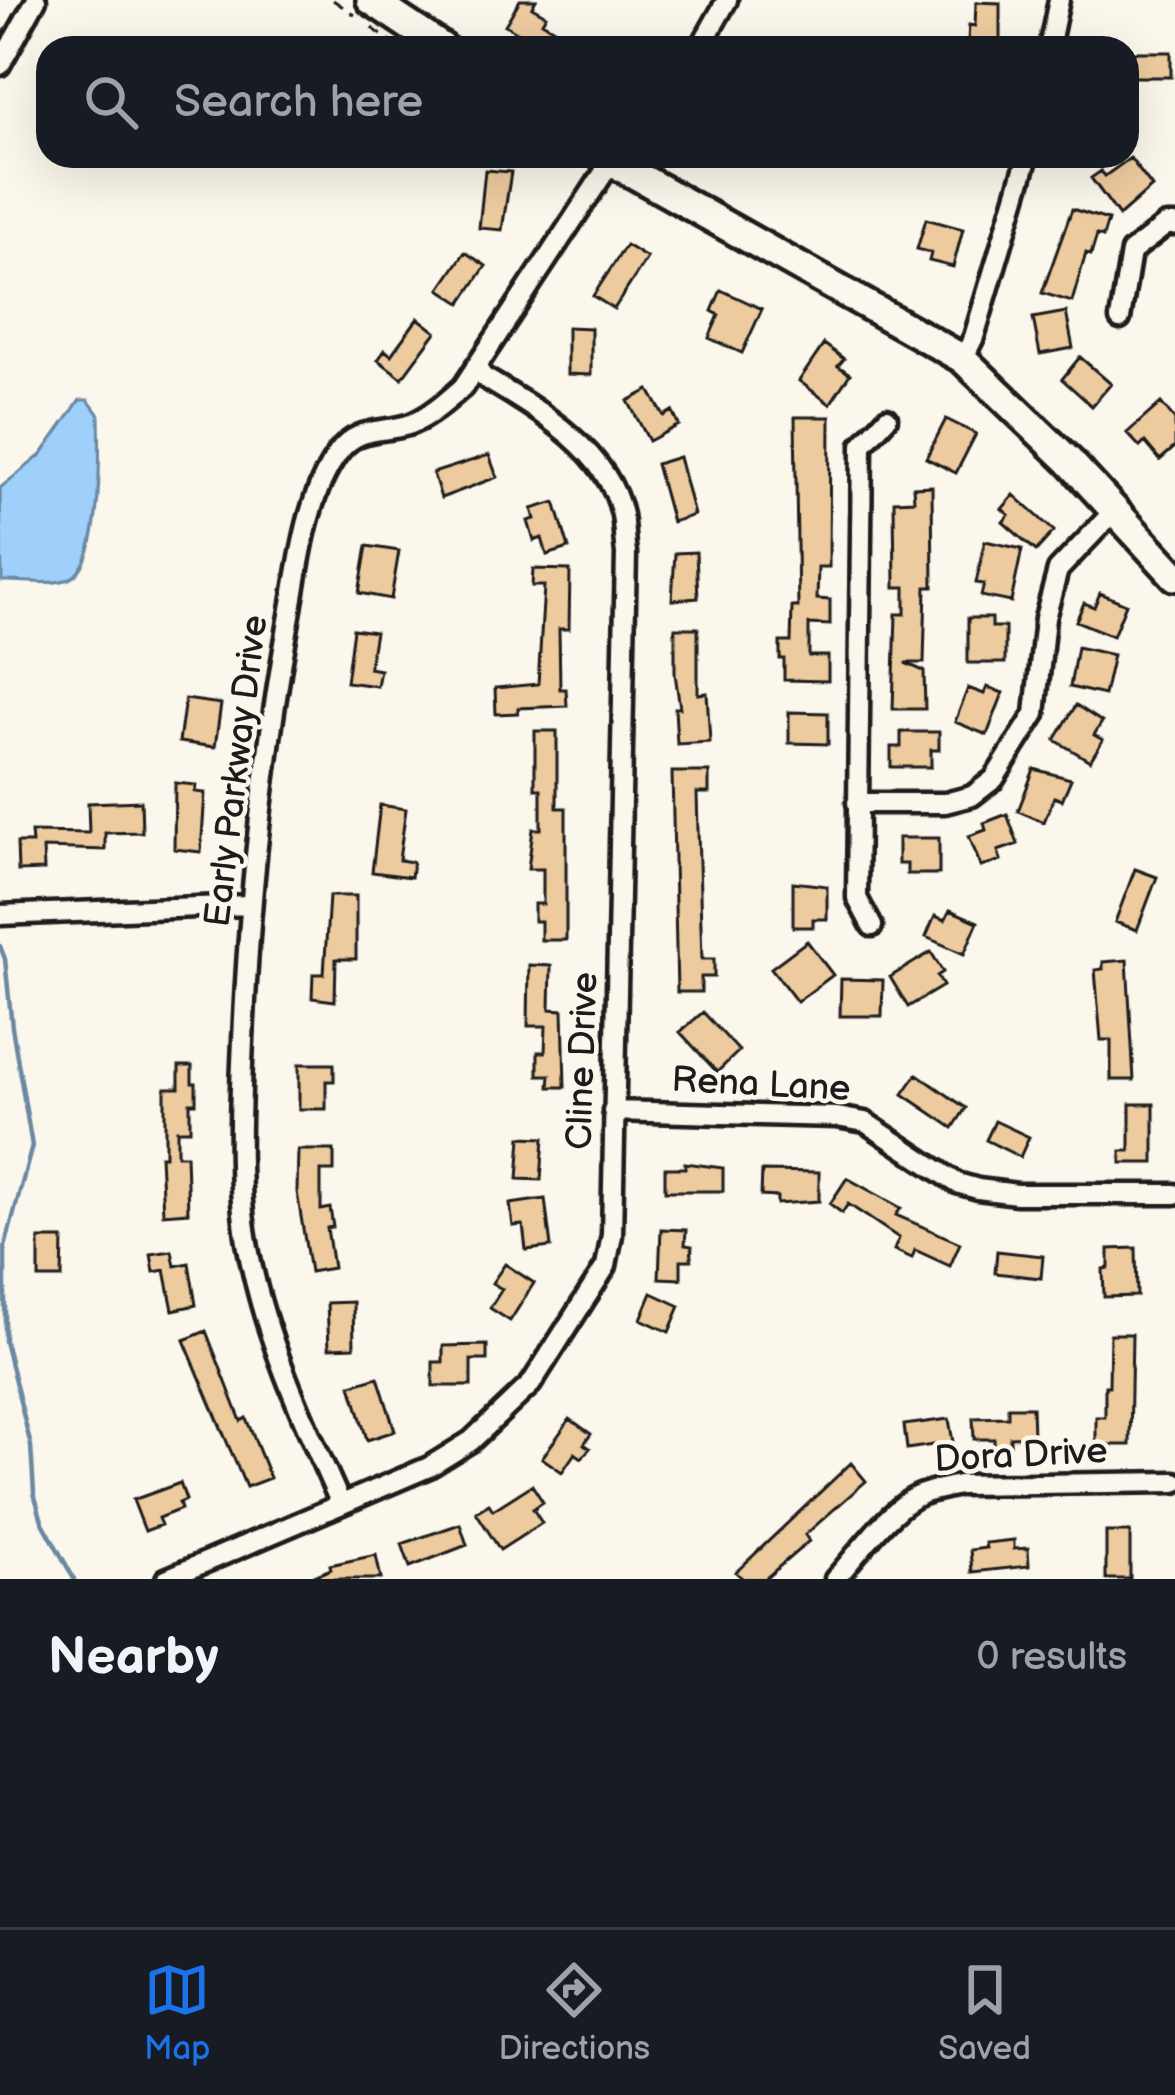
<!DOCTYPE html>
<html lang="en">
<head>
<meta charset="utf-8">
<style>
	:root { --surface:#171b24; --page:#242831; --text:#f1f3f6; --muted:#9ea1a6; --line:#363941; --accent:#1a73e8 }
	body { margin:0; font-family:"Balsamiq Sans",sans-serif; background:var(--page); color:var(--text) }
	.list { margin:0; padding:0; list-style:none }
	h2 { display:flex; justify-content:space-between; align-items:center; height:156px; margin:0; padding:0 48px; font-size:51px }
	h2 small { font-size:39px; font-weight:400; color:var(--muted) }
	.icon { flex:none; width:66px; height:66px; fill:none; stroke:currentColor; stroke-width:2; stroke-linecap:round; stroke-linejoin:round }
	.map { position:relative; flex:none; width:1175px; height:1579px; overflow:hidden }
	.search { position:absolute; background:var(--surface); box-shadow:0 12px 48px #0002; left:36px; right:36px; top:36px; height:132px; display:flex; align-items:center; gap:30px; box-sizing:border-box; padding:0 42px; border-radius:36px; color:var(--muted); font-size:45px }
	.sheet { height:348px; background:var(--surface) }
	nav { display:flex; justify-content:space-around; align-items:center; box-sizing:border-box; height:168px; border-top:3px solid var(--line); background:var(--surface); font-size:33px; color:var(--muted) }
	nav a { display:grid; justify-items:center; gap:6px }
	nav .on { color:var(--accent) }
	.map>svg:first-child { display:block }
</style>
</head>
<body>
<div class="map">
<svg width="1175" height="1579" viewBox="0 0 1175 1579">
	<rect width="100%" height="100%" fill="#fbf7ec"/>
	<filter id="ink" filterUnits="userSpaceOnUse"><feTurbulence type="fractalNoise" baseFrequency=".00833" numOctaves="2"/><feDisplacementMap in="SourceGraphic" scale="24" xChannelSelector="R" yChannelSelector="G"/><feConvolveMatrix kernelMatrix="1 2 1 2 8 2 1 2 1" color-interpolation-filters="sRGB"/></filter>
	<g filter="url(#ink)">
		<path fill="#9ed0fb" stroke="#6a88a2" stroke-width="3" d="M80 400H88L99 415C100 448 103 565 69 579 50 586 22 580 2 581L0 488 41 455Z"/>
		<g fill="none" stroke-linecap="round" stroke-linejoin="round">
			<path stroke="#6a88a2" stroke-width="4.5" d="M0 946 5 959 12 1027 32 1146 5 1247V1341L31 1446 34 1493 42 1521 74 1579"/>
		</g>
		<path fill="#eecb9f" stroke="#1c1c1c" stroke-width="3" d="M520 0H536L532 7 546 15 542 22 561 33 552 48H544L505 25Z
			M976 2 1000 3V48H975V41H968L969 25 975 26Z
			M1127 52H1171V77H1127Z
			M1130 158 1152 187 1119 216 1091 178 1101 171 1105 176Z
			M485 170 511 172 502 230 479 228Z
			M1072 209 1108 220 1103 237 1097 235 1091 255 1086 253 1072 302 1042 293Z
			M926 219 963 229 953 267 929 261 931 253 917 249Z
			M626 245 647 258 614 309 593 296Z
			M465 252 486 266 461 303 440 289Z
			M721 290 762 309 742 353 709 338 719 315 712 311Z
			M1066 312 1073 348 1040 354 1033 318Z
			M418 318 436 332 402 378 378 360 385 350 391 355Z
			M567 327 591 328V375L567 374Z
			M824 344 844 359 838 366 850 374 830 404 799 381Z
			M1080 357 1111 384 1092 406 1062 379Z
			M649 390 664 416 672 411 679 425 649 441 628 401Z
			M1161 403 1175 420V447L1160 460 1145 442 1140 447 1127 433Z
			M795 417H830L829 567H818L817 599 830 600V625L809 624V656H828V681L784 680V659H780V642H791L792 607H798Z
			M946 419 976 434 956 473 926 458Z
			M489 455 497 477 441 498 433 473Z
			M679 457 694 515 672 522 656 464Z
			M932 486 933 587H926L924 663H905L924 671 925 709H893L896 614H905V587H895L894 501 914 500 913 487Z
			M1014 495 1054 531 1036 551 1003 522 1009 515 1002 509Z
			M555 502 569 548 547 555 542 538 534 541 528 521 535 519 532 509Z
			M985 541 1022 549 1011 602 981 596 984 584 976 583Z
			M367 546 399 551 391 599 359 593Z
			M696 552 698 598 672 600 675 553Z
			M533 569 570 570 569 629H559L560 689H566L567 706 518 708V713L496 714 495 688 538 684 544 586H532Z
			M1100 593 1126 604 1113 636 1076 621 1084 603 1094 607Z
			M968 618H992V627H1005V663H968Z
			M675 628H698V694L707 693 710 742 677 744 675 708H680L675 674Z
			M353 629 375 632 369 668 380 670 377 686 346 682Z
			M1077 647 1113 655 1104 695 1070 687Z
			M987 687 1003 693 987 735 955 722 968 688 984 694Z
			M185 699 221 704 215 747 179 742Z
			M1076 705 1102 722 1094 735 1103 740 1090 761 1055 740Z
			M789 712 828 713V744L789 743Z
			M535 731H557V808H566V940H541V921H534V904H543V869H528L533 829H541V789H535Z
			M901 732H939V750H931V767H891V747H901Z
			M1034 769 1071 779 1062 800 1054 797 1044 822 1018 811Z
			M672 772H709V793H697L698 830 702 959H714V977H701V992H677Z
			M175 783 196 785 195 792 205 793 201 852 174 849Z
			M141 801 142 832 105 833V850L43 848 44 870 18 871 17 843H32L31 832 89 833 88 803Z
			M380 805 406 809 399 860 413 862 411 877 372 872Z
			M1007 814 1018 844 998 851 1001 860 981 867 969 836 986 830 984 823Z
			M898 838H939V874H907V864H898Z
			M1135 869 1157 877 1137 930 1115 922Z
			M793 882 827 886V919H813V927H793Z
			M329 896H356V959H336L335 1001 312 998 313 974H324Z
			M950 910 978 922 964 954 926 937 935 916 945 920Z
			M807 941 833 975 797 1002 771 968Z
			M931 952 943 972 937 976 943 986 908 1007 890 977Z
			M1127 960 1134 1080H1111V1040H1101L1095 970 1103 969V962Z
			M529 965 551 966 550 1009 563 1010 565 1087H549L550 1075H538V1052H545L546 1026H528Z
			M841 979 883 980 882 1016H840Z
			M703 1012 739 1051 717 1072 680 1032Z
			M299 1064H334V1081H326V1109H299Z
			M179 1066H192V1083H196V1103H190V1130H177V1155H186L188 1212 163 1214 160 1156H165V1088H179Z
			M917 1074 966 1108 953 1128 903 1094Z
			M1130 1104H1154V1163H1121V1151H1130Z
			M995 1121 1029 1137 1020 1157 986 1140Z
			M521 1137 544 1138 541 1180 518 1179Z
			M298 1150H334V1171H321V1210L330 1208 333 1227 327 1228 333 1268 310 1272 297 1192Z
			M685 1163 723 1168V1191H665V1168H685Z
			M762 1171 819 1172V1201L777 1204V1197L761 1196Z
			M847 1178 901 1208 896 1215 960 1243 950 1266 915 1250 912 1258 894 1250 899 1238 848 1204 842 1213 830 1204Z
			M545 1199 551 1247 526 1250 523 1225 513 1226 510 1204Z
			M661 1229 686 1230 685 1245 692 1246 691 1260H681V1279L659 1278Z
			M39 1239H63L62 1278H39Z
			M1136 1248 1137 1296 1104 1297 1103 1269 1109 1268V1249Z
			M172 1251 175 1266 189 1263 196 1305 173 1310 165 1270 154 1272 151 1254Z
			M997 1251 1043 1256 1041 1278 995 1273Z
			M505 1264 534 1283 510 1321 490 1308 502 1289 492 1283Z
			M652 1293 680 1306 669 1332 641 1319Z
			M353 1302 354 1347 329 1348 327 1303Z
			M206 1331 241 1421 246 1418 270 1478 246 1487 184 1340Z
			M1110 1334H1132L1130 1445H1096V1417H1105V1386H1109Z
			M487 1345V1360H471V1386H433V1362H443V1346Z
			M378 1377 395 1431 367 1440 351 1385Z
			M1008 1407H1032L1033 1436 1010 1437V1444L994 1445V1439H974L973 1418 1008 1417Z
			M570 1419 591 1434 584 1444 590 1448 582 1458 575 1453 562 1472 542 1458Z
			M949 1419 953 1442 907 1449 904 1425Z
			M851 1463 866 1481 805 1535 809 1541 765 1579H743L736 1572Z
			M180 1483 186 1500 179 1503 181 1509 158 1518 161 1525 145 1531 133 1500Z
			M532 1485 543 1502 533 1509 542 1523 500 1550 476 1512 489 1504 493 1510Z
			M460 1524 467 1545 410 1567 402 1544Z
			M1106 1532H1130V1579H1106Z
			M1014 1540V1549L1028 1548 1029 1566 972 1572 970 1550 986 1548 985 1543Z
			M376 1555 381 1579H307L331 1569 330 1565Z"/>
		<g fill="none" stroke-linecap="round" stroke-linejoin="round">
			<defs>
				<path id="street" d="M700 48 727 0
					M1049 48 1059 0
					M0 65 36 0
					M1120 319 1131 252 1166 225H1175
					M963 359 974 337 1028 156
					M857 803H945L972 796 994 779 1035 714 1045 618 1058 570 1115 510
					M0 915 248 905
					M872 926 857 898 862 445 887 418
					M613 1111 837 1117 865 1122 957 1183 978 1189 1017 1194H1175
					M341 1504C306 1426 267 1343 250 1258 235 1187 240 1112 243 1040 249 900 263 764 288 626 299 569 304 500 338 453 358 425 383 434 411 424 431 416 447 401 463 387L611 162 637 156
					M166 1579 429 1467 471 1441 531 1384 606 1266 612 1235 626 553C624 540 624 527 622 515 609 450 535 408 483 377L476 366
					M835 1579C857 1555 892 1506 920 1495 932 1490 946 1488 959 1485L1175 1482"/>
				<path id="secondary" d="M371 0 443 48
					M602 156 963 359 1069 461 1175 576"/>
			</defs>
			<use href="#street" stroke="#1c1c1c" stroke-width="27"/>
			<use href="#secondary" stroke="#1c1c1c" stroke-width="36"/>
			<path stroke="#1c1c1c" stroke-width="3" stroke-dasharray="12 9" stroke-linecap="butt" d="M333 0 355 15
				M372 28 400 48"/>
			<use href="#street" stroke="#fbf7ec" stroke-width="18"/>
			<use href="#secondary" stroke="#fbf7ec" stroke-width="27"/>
		</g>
	</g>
	<g text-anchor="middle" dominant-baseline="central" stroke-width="9" stroke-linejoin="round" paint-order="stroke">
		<g font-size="36" fill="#1c1c1c" stroke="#fbf7ec">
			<text transform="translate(237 771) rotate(-83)">Early Parkway Drive</text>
			<text transform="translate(583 1061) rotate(-88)">Cline Drive</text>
			<text transform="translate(761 1085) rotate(3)">Rena Lane</text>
			<text transform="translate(1021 1456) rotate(-3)">Dora Drive</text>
		</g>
	</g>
</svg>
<div class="search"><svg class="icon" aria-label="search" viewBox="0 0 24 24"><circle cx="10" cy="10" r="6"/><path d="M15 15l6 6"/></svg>Search here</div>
</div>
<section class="sheet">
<h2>Nearby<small>0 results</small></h2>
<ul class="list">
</ul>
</section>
<nav>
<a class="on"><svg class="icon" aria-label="map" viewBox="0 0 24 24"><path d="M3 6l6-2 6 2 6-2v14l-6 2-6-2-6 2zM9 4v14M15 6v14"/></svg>Map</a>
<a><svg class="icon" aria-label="directions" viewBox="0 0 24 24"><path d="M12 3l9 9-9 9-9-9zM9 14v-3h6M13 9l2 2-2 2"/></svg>Directions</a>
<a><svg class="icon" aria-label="saved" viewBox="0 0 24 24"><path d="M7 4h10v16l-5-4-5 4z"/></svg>Saved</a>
</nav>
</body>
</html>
